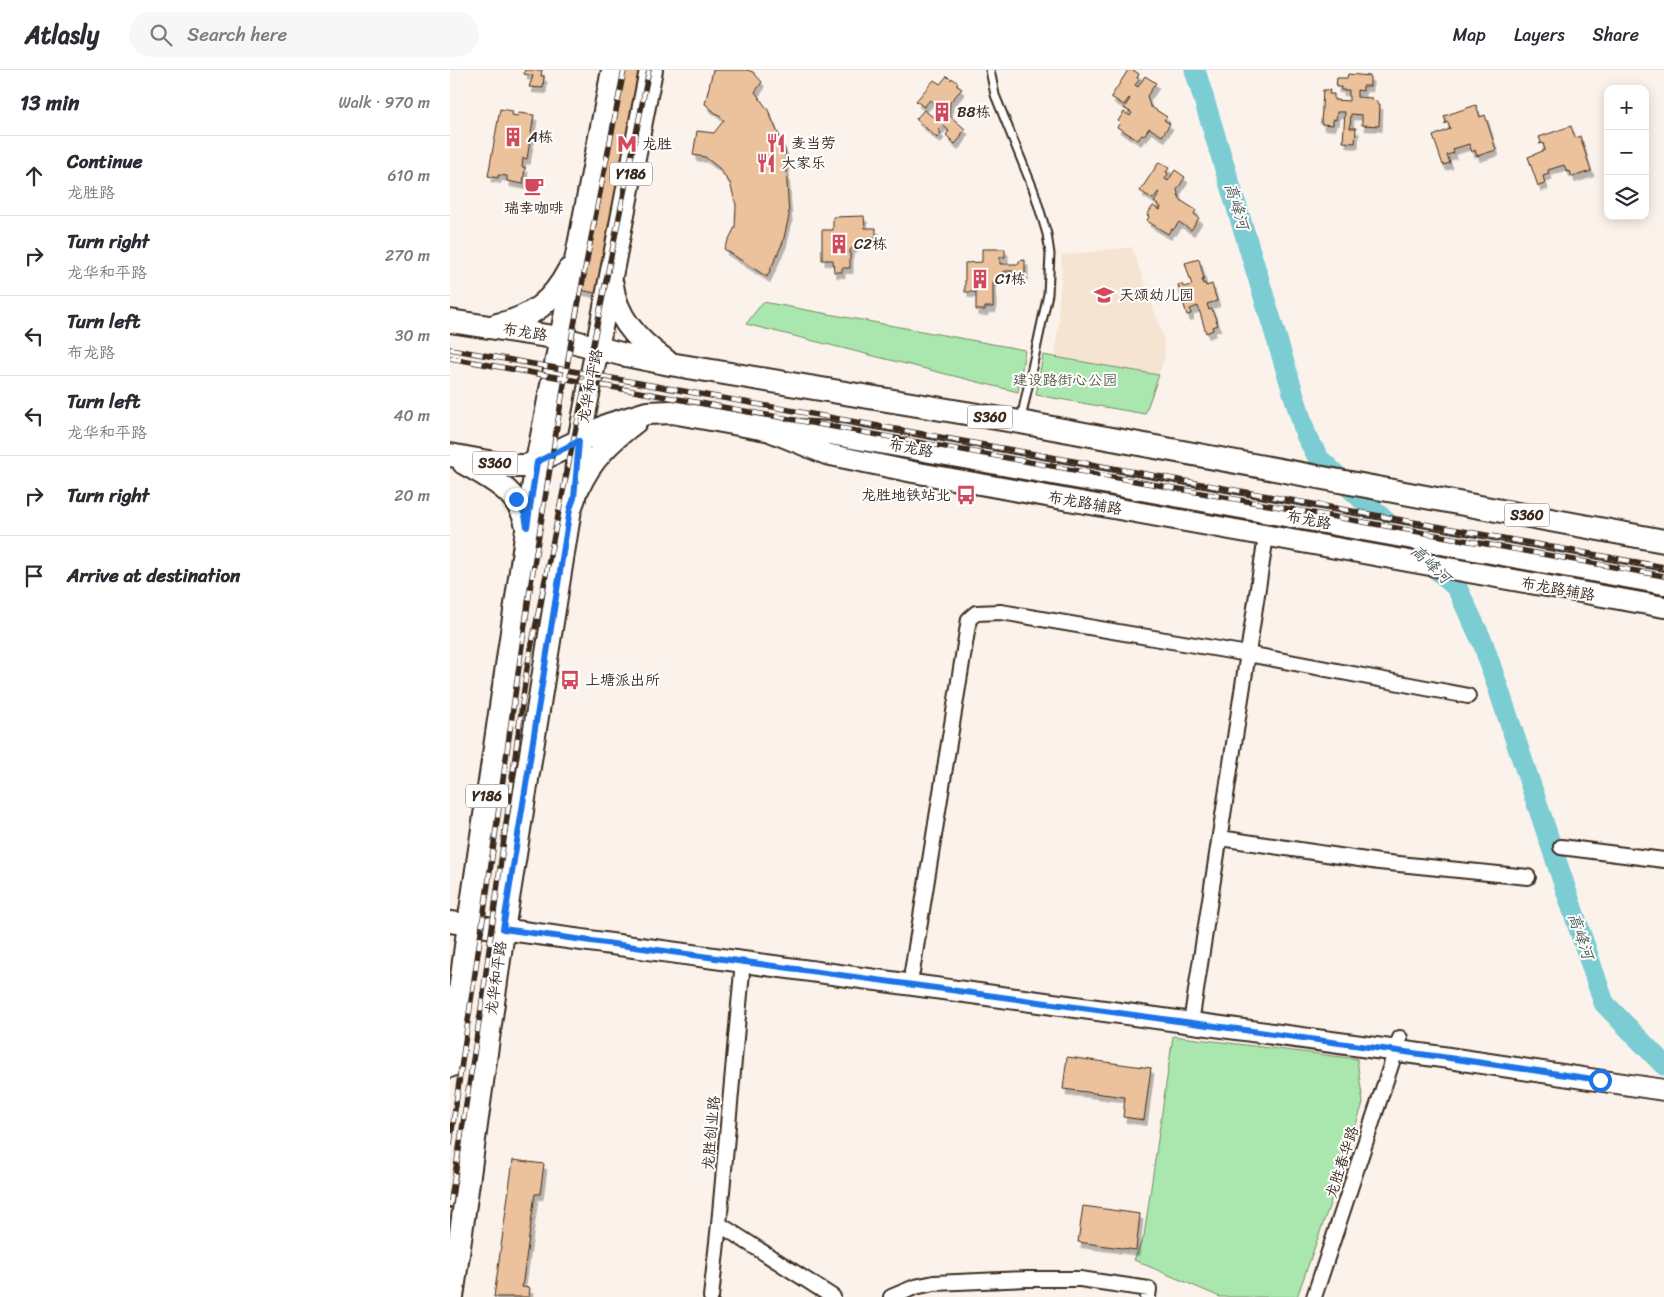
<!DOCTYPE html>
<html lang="en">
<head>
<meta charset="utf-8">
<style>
	:root { --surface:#fff; --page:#f7f7f7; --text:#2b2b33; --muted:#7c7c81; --line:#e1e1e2 }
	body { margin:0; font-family:Sriracha,"LXGW WenKai TC",sans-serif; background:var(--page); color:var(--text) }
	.controls { position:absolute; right:15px; top:15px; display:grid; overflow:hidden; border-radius:10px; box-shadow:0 2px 12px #0003 }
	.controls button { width:45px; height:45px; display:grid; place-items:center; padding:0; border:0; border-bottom:1px solid var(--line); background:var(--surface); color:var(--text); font:25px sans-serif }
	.stop { position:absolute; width:15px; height:15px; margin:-11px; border:4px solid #1a73e8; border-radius:50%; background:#fff }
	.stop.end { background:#1a73e8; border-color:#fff; box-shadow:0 1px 5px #0008 }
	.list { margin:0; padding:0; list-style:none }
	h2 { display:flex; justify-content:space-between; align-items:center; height:65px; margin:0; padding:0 20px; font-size:21px }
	h2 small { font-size:16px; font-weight:400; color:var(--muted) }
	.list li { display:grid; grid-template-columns:32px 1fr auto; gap:15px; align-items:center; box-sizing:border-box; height:80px; padding:0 20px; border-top:1px solid var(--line) }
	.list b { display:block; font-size:19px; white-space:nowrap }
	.list p { margin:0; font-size:16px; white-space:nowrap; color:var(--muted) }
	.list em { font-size:16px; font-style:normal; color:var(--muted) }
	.icon { flex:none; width:28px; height:28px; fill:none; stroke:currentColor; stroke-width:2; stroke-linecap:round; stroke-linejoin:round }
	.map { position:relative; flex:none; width:1214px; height:1227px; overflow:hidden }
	header { display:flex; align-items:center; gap:30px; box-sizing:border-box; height:70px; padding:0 25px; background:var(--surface); border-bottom:1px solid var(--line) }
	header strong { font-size:24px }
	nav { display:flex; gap:28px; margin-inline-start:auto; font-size:18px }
	.search { width:350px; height:45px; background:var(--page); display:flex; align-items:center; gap:12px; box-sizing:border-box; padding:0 18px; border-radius:28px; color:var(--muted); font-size:19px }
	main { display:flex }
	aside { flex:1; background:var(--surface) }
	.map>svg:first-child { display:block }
</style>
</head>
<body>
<header>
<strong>Atlasly</strong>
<div class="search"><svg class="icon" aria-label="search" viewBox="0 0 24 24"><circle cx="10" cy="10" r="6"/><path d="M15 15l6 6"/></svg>Search here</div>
<nav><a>Map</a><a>Layers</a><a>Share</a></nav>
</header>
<main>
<aside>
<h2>13 min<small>Walk · 970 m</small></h2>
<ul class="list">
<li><svg class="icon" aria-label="ahead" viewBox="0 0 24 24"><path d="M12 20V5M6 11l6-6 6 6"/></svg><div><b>Continue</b><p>龙胜路</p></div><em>610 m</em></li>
<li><svg class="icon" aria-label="right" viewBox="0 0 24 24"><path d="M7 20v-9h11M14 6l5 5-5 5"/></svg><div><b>Turn right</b><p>龙华和平路</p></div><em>270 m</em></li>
<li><svg class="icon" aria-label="left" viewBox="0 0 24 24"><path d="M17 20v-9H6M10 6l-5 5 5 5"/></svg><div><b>Turn left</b><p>布龙路</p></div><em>30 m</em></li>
<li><svg class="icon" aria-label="left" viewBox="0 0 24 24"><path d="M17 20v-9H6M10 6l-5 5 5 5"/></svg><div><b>Turn left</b><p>龙华和平路</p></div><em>40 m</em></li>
<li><svg class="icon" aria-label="right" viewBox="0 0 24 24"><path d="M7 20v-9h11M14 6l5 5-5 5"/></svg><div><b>Turn right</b></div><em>20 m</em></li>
<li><svg class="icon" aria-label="arrive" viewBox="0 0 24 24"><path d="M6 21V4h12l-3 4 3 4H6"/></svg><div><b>Arrive at destination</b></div></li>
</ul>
</aside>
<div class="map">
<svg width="1214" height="1227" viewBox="0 0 1214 1227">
	<defs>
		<filter id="shadow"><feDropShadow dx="3" dy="5.5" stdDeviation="0" flood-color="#0004"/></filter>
	</defs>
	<rect width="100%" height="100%" fill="#fbf3eb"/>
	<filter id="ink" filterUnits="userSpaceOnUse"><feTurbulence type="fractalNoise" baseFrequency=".02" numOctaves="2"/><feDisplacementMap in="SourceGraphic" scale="10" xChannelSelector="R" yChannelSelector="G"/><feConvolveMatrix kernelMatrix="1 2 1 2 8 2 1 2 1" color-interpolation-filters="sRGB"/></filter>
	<g filter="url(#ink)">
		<path fill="#f6e4d3" d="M682 177 714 269 715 285 709 305 607 287 605 284 609 247 608 241 612 200 611 185Z"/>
		<path fill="#aae7ae" stroke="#728866" d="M313 232 575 280 568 322 296 254Z
			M593 285 709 305 695 344 586 325Z
			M723 966 907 989 913 1033 887 1114 847 1227H770L684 1190 694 1166Z"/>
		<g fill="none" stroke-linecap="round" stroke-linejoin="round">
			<path stroke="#7bccd4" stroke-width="21" d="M745 0 856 365 869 389 1007 518 1033 573 1154 933 1214 995"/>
		</g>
		<path fill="#ebc29b" stroke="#3b2a1e" filter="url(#shadow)" d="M75 0H92L91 6H94L93 18 79 17 83 6 74 4Z
			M167 0H204L158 226 122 218Z
			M263 0H297L303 2 312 12 305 22 318 40 335 80 339 146 333 172 317 207 274 179 285 157 286 135 280 113 269 98 255 87 243 85 247 61 264 63 274 50 255 34Z
			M678 0H683L689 4 687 8 689 10 685 15 688 17 695 6 706 13 697 26 700 36 717 47 714 50 720 54 712 66 699 58 694 66 692 65 688 70 667 57 670 53 668 51 674 42 680 46 682 43 674 38 680 29 679 28 674 35 661 27Z
			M898 4 920 6V16H913V21L907 20V27L922 28V30L927 31V34H930L929 56 912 55V45L901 44 900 58H906L905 73 893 72 895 42H887L886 50 883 49V55L871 54 873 20H880L879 24H884V30L899 31V20H891V17H886L887 8H897Z
			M497 6 501 10 502 8 508 13 506 15 512 19 500 32 499 45 515 59 511 65 512 66 505 74 496 65 499 61 493 55 488 60 491 63 487 68 466 49 474 40 483 47 485 44V34L480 30 474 37 466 31 484 10 490 14Z
			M1026 35 1030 47 1035 45 1046 80 1027 86 1025 80 1022 82 1019 74 1003 79 1004 83 997 85 1000 93 993 95 983 66 1000 59 998 52 994 54 996 52 994 46Z
			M50 39 63 41 62 45 68 46 69 43 84 45 77 89 73 88 72 97H75L73 114 57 111V106L48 105V108L38 106Z
			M1121 56 1125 68 1130 66 1141 101 1122 107 1120 101 1117 102 1114 95 1098 100 1099 104 1093 106 1095 114 1088 116 1078 87 1095 80 1093 73 1089 74 1091 72 1089 67Z
			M709 92 719 98 716 102 718 104 715 109 718 111 725 100 735 107 727 120 730 130 746 140 744 144 749 148 741 160 729 152 723 160 721 159 718 164 697 151 699 146 697 145 703 136 710 140 711 137 704 132 710 123 708 122 703 129 690 121Z
			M414 146 415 158H426V169H412L400 180V198H392V202H384L383 190H372V160H383V147Z
			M532 179H555V187H550V194H569V191L575 190V204H570L571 207H564V201H555L543 212V237H535V240H526V222H515V193L532 192Z
			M749 189 754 209 752 210 753 214 755 213 756 216 762 214 767 231 757 234 759 240 762 239 768 255 762 257 763 260 756 263 748 236 740 239 741 244 737 245 728 215 732 214 733 217 742 215 735 193Z
			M617 987 701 998 694 1050 673 1047 675 1027 613 1019Z
			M63 1090 94 1094 90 1124H85L72 1217 80 1218 79 1227H44Z
			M633 1136 690 1144 686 1180 628 1172Z"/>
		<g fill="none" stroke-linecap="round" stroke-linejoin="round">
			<defs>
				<path id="service" d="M540 0 545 25 584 121 597 164 600 184 598 224 571 349"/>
				<path id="minor" d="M770 768 929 792 1078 807
					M1111 777 1214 790
					M462 902 519 549 526 543 551 542 798 584 1018 626
					M741 953 816 466
					M269 1154 383 1227
					M261 1227 269 1154 292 902
					M441 1227 465 1217 484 1213 577 1209H630L699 1219 698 1227
					M864 1227 950 968"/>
				<path id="secondary" d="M322 362 376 384 463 402 1214 537
					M0 852 992 987 1214 1020"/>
				<path id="primary" d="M162 215C166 248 189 272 215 290
					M0 251 110 268 171 284 220 294 570 352 1214 471
					M47 255C82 248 103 231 119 200
					M0 385 60 396H77L129 371 158 355 197 343 222 342 316 359 380 363 1214 513
					M14 393C42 409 70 422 77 456
					M128 418C141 389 160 371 185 352
					M0 996 19 854 87 392 163 0
					M2 1227 54 854 120 439 124 428 129 371 201 0"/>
			</defs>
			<use href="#service" stroke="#3b2a1e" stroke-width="11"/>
			<use href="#minor" stroke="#3b2a1e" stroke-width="18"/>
			<use href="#secondary" stroke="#3b2a1e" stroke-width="24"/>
			<use href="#primary" stroke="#3b2a1e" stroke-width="26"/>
			<use href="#service" stroke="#fff" stroke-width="7"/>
			<use href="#minor" stroke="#fff" stroke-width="14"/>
			<use href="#secondary" stroke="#fff" stroke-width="20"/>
			<use href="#primary" stroke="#fff" stroke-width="22"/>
			<defs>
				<path id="rail" d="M0 279 1214 497
					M0 288 1214 506
					M0 1074 41 794 80 519 123 260 174 0
					M0 1136 31 939 77 598 199 0"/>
			</defs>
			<use href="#rail" stroke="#3b2a1e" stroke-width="5.5"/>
			<use href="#rail" stroke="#fff" stroke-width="4" stroke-dasharray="11" stroke-linecap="butt"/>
		</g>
	</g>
	<g fill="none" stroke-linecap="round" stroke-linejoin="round" filter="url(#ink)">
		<path stroke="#1a73e8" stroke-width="6" d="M66 429 75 445 77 457 87 392 129 371 124 428 120 439 53 859 992 987 1150 1010"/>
	</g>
	<defs>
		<symbol id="building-bare" viewBox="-9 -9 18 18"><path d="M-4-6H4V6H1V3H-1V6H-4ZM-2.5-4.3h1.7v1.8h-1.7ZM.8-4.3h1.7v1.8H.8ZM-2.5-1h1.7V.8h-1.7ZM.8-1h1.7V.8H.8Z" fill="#d1495b" stroke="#fff" stroke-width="2.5" paint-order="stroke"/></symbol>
		<symbol id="restaurant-bare" viewBox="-9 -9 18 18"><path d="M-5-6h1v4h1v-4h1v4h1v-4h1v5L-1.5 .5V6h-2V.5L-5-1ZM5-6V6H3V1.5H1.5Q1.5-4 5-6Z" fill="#d1495b" stroke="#fff" stroke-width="2.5" paint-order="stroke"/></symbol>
		<symbol id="metro-bare" viewBox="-9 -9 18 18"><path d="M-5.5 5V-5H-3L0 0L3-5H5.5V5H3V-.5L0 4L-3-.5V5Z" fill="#d1495b" stroke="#fff" stroke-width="2.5" paint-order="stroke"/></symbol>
		<symbol id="cafe-bare" viewBox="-9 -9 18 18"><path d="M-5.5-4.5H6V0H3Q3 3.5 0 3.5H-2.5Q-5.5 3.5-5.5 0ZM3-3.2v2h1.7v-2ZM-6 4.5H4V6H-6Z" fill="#d1495b" stroke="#fff" stroke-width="2.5" paint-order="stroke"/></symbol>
		<symbol id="school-bare" viewBox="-9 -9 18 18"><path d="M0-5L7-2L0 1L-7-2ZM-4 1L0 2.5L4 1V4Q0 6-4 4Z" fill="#d1495b" stroke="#fff" stroke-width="2.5" paint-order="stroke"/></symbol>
		<symbol id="bus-bare" viewBox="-9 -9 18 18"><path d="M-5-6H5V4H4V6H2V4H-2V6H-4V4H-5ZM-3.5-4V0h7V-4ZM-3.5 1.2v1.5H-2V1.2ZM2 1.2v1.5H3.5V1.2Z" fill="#d1495b" stroke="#fff" stroke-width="2.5" paint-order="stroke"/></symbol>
	</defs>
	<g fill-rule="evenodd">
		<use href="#building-bare" x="478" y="28" width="28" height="28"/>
		<use href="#building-bare" x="49" y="53" width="28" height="28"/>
		<use href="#restaurant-bare" x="312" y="59" width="28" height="28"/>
		<use href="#metro-bare" x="163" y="60" width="28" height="28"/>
		<use href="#restaurant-bare" x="302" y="79" width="28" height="28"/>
		<use href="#cafe-bare" x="70" y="102" width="28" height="28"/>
		<use href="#building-bare" x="375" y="160" width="28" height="28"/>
		<use href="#building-bare" x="516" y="195" width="28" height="28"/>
		<use href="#school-bare" x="640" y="211" width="28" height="28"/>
		<use href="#bus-bare" x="502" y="411" width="28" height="28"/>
		<use href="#bus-bare" x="106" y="596" width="28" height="28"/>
	</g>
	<g text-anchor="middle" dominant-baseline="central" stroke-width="4" stroke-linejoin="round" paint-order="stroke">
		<g fill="#fff" stroke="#766a62" stroke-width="1">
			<rect x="160" y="92.5" width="42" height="23" rx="4"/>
			<rect x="517.5" y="335.5" width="45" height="23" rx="4"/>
			<rect x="22.5" y="381.5" width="45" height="23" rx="4"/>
			<rect x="1054.5" y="433.5" width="45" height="23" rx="4"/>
			<rect x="16" y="714.5" width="42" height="23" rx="4"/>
		</g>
		<g font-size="14" font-weight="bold" fill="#3b2a1e">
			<text x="181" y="104">Y186</text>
			<text x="540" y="347">S360</text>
			<text x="45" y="393">S360</text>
			<text x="1077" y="445">S360</text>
			<text x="37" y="726">Y186</text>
		</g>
		<g font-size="15" fill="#3b2a1e" stroke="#fff" text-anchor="start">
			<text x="507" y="42">B8栋</text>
			<text x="78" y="67">A栋</text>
			<text x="341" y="73">麦当劳</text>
			<text x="192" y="74">龙胜</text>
			<text x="331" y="93">大家乐</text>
			<text x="84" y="138" text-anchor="middle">瑞幸咖啡</text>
			<text x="404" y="174">C2栋</text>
			<text x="545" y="209">C1栋</text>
			<text x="669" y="225">天颂幼儿园</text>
			<text x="501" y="425" text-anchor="end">龙胜地铁站北</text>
			<text x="135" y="610">上塘派出所</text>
		</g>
		<g font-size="15" fill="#3b2a1e" stroke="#fff">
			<text transform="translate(75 262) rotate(9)">布龙路</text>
			<text transform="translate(140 316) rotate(-79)">龙华和平路</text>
			<text transform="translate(461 378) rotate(10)">布龙路</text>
			<text transform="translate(635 433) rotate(10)">布龙路辅路</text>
			<text transform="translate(859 450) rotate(10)">布龙路</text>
			<text transform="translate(1108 519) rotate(10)">布龙路辅路</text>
			<text transform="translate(46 908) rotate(-82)">龙华和平路</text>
			<text transform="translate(261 1063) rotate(-85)">龙胜创业路</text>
			<text transform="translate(892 1092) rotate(-72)">龙胜春华路</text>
		</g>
		<g font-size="15" fill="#575942" stroke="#fff">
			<text x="615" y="310">建设路街心公园</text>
		</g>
		<g font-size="16" font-style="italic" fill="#4e5b55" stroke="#fff">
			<text transform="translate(787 136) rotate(73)">高峰河</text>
			<text transform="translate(981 494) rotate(43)">高峰河</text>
			<text transform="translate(1131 866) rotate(71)">高峰河</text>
		</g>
	</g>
</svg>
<div class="controls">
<button>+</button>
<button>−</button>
<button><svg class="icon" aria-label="layers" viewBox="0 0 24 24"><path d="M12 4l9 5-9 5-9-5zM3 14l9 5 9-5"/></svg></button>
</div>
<div class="stop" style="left:1150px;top:1010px"></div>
<div class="stop end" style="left:66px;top:429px"></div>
</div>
</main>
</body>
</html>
